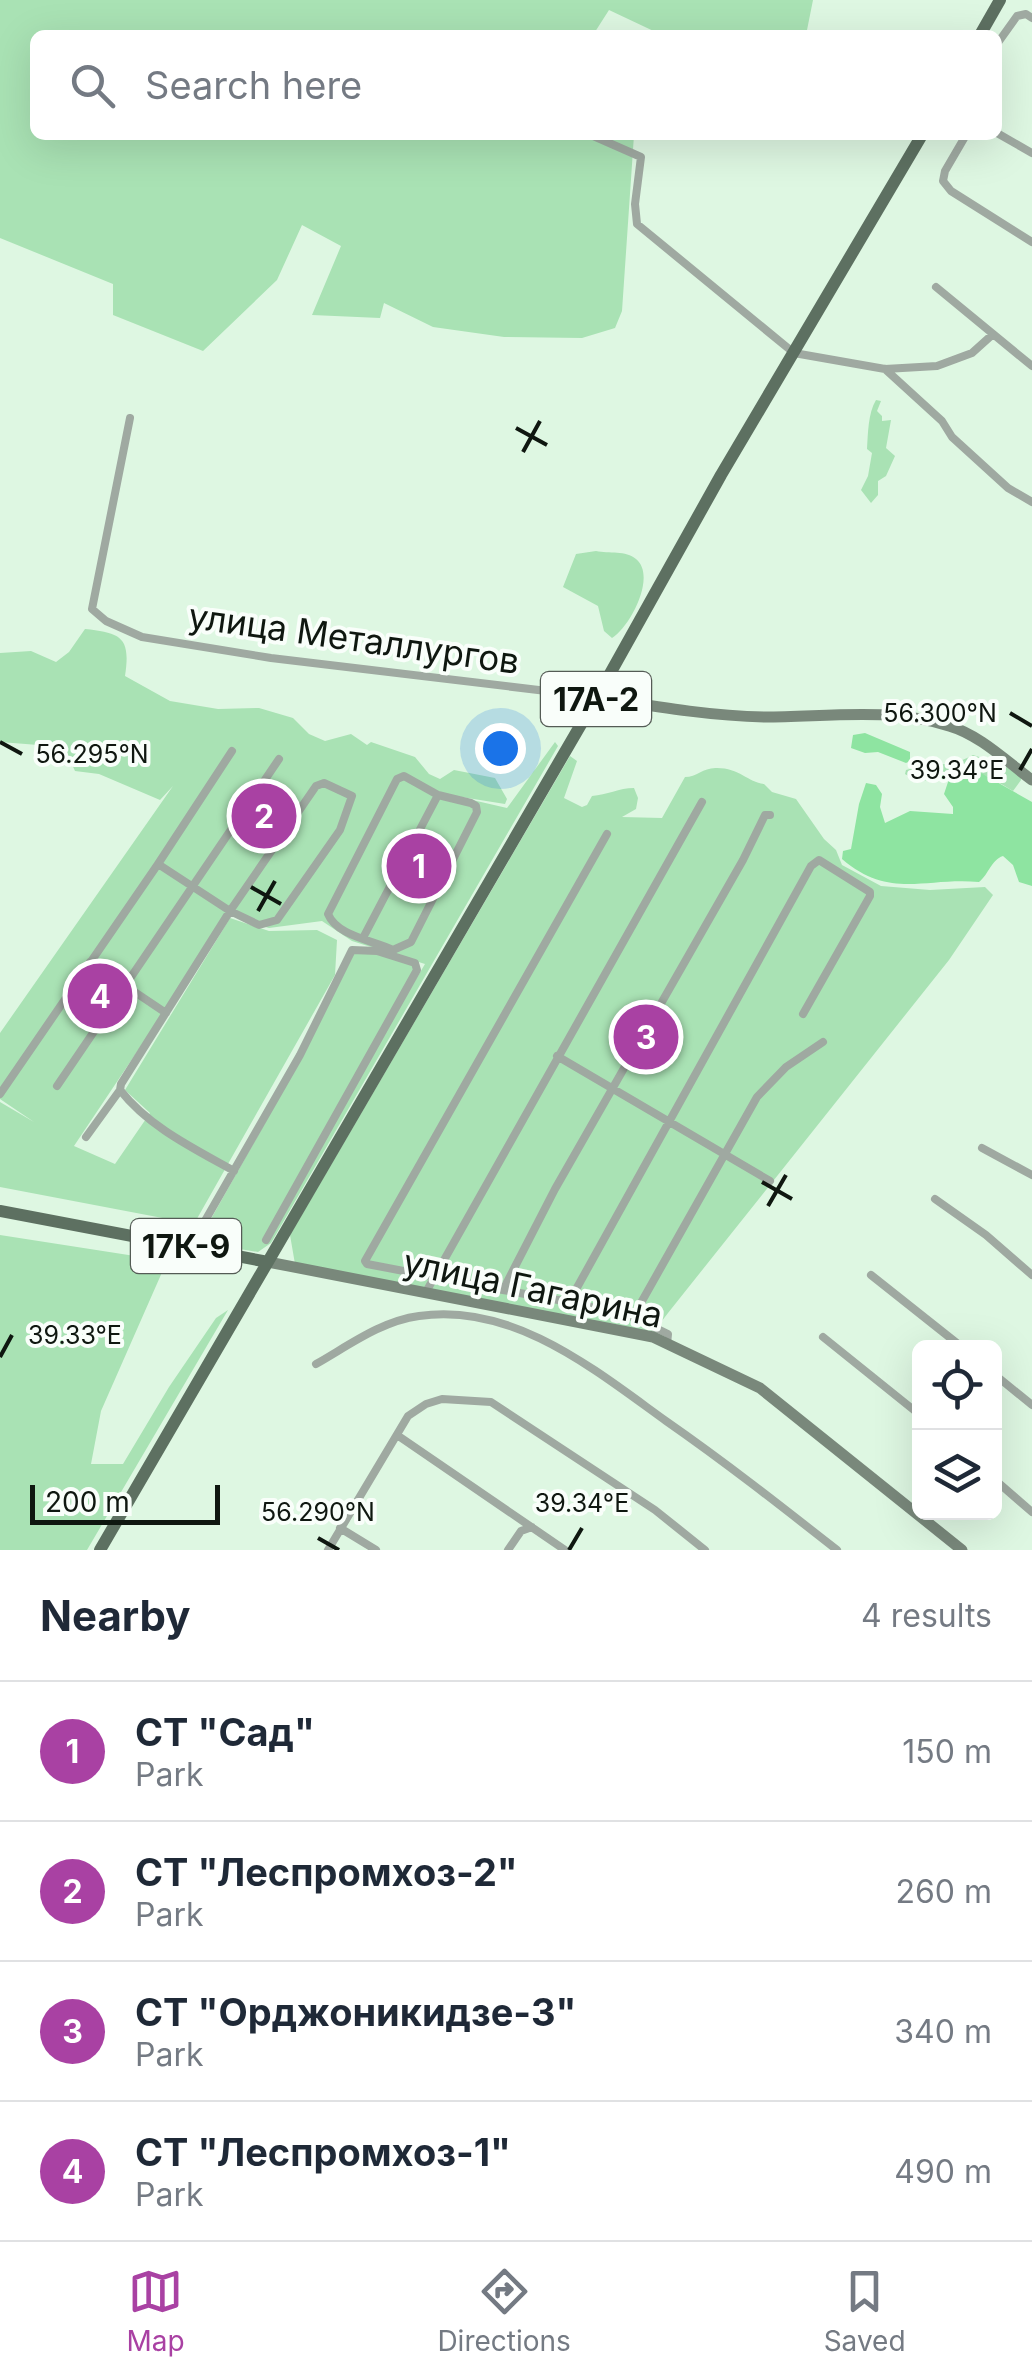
<!DOCTYPE html>
<html lang="en">
<head>
<meta charset="utf-8">
<style>
	:root { --surface:#fff; --page:#f6f6f7; --text:#1f2937; --muted:#747a83; --line:#e0e1e3; --accent:#a941a3 }
	body { margin:0; font-family:Inter,sans-serif; background:var(--page); color:var(--text) }
	.controls { position:absolute; right:30px; bottom:30px; display:grid; overflow:hidden; border-radius:15px; box-shadow:0 10px 40px #0002 }
	.controls button { width:90px; height:90px; display:grid; place-items:center; padding:0; border:0; border-bottom:2px solid var(--line); background:var(--surface); color:var(--text); font:50px sans-serif }
	.scale { position:absolute; left:30px; bottom:25px; width:190px; box-sizing:border-box; padding-left:10px; border:5px solid #0f1710; border-top:0; font-size:28px; line-height:35px; white-space:nowrap; color:#0f1710; -webkit-text-stroke:8px #f9fefa; paint-order:stroke }
	.you { position:absolute; left:500px; top:748px; width:35px; height:35px; margin:-25px; border:8px solid #fff; border-radius:50%; background:#1a73e8; box-shadow:0 0 0 15px #1a73e833 }
	.badge { display:grid; place-items:center; width:65px; height:65px; border-radius:50%; background:var(--accent); color:#fff; font-size:32px; font-weight:700 }
	.pin { position:absolute; translate:-50% -50%; border:5px solid #fff; box-shadow:0 2px 10px #0006 }
	.list { margin:0; padding:0; list-style:none }
	h2 { display:flex; justify-content:space-between; align-items:center; height:130px; margin:0; padding:0 40px; font-size:42px }
	h2 small { font-size:32px; font-weight:400; color:var(--muted) }
	.list li { display:grid; grid-template-columns:65px 1fr auto; gap:30px; align-items:center; box-sizing:border-box; height:140px; padding:0 40px; border-top:2px solid var(--line) }
	.list b { display:block; font-size:38px; white-space:nowrap }
	.list p { margin:0; font-size:32px; white-space:nowrap; color:var(--muted) }
	.list em { font-size:32px; font-style:normal; color:var(--muted) }
	.icon { flex:none; width:55px; height:55px; fill:none; stroke:currentColor; stroke-width:2; stroke-linecap:round; stroke-linejoin:round }
	.map { position:relative; flex:none; width:1032px; height:1550px; overflow:hidden }
	.search { position:absolute; background:var(--surface); box-shadow:0 10px 40px #0002; left:30px; right:30px; top:30px; height:110px; display:flex; align-items:center; gap:25px; box-sizing:border-box; padding:0 35px; border-radius:15px; color:var(--muted); font-size:38px }
	.sheet { height:690px; background:var(--surface) }
	nav { display:flex; justify-content:space-around; align-items:center; box-sizing:border-box; height:140px; border-top:2px solid var(--line); background:var(--surface); font-size:28px; color:var(--muted) }
	nav a { display:grid; justify-items:center; gap:5px }
	nav .on { color:var(--accent) }
	.map>svg:first-child { display:block }
</style>
</head>
<body>
<div class="map">
<svg width="1032" height="1550" viewBox="0 0 1032 1550">
	<rect width="100%" height="100%" fill="#def7e2"/>
	<path fill="#a9e2b4" d="M0 0H813L806 35H662L609 10 593 35H35V135H634L622 311 615 328 582 338 504 337 433 327 384 303 380 318 312 315 341 246 302 225 277 280 203 351 113 315V284L0 238Z
		M876 400 881 401 877 411 882 416V421L891 420 886 448 895 456 886 476 878 481V495L871 503 861 490 868 476 872 453 867 449C868 434 868 413 876 400Z
		M596 551C609 554 626 550 636 559 657 576 630 627 612 638L604 631 598 606 563 587 576 554Z
		M85 629C121 633 131 637 125 676L170 701 218 709 259 708 293 718 309 734 325 741 351 734 367 745 371 742 415 757 429 774 440 779 454 770 495 778 507 799 505 804 455 796 507 808 555 742 558 746 271 1243 258 1252 198 1242 302 1057 354 953 377 954 413 965V971L316 1148 425 964 352 941 322 921 269 928 251 923 231 911 74 1146 115 1164 150 1113 125 1090 230 918 269 931 317 930 337 940 335 975 194 1224 0 1187V1102L34 1122 0 1099V1033L173 786 160 800 99 774 75 771 64 747 0 742V653L31 651 56 662 69 652Z
		M973 755 1001 764 1021 776V780L1013 791C1002 785 988 774 976 774 951 774 929 789 905 774L906 770C927 764 953 767 973 755Z
		M570 756 577 761 564 798 582 807 587 805 592 796C607 795 619 788 634 788L638 798 636 809 622 817 662 818 685 777C697 777 704 767 717 768 739 768 748 782 764 784L772 792 796 799 824 839 836 850 842 865 881 886 930 890 985 887 993 895 949 960 668 1313 655 1330 658 1334 295 1264 290 1235Z
		M0 1235 167 1261 101 1411 91 1464H123L169 1387 216 1318 228 1310 87 1550H0Z"/>
	<path fill="#8ee4a1" d="M865 733 910 752V761L906 763 878 752 865 753 851 748 853 735Z
		M981 773 1032 802V886L1019 882 1013 865 1003 856C991 860 989 874 979 882 925 877 890 900 842 859L843 851 851 849 859 804 866 783 876 785 882 794 880 807 885 823 910 811 953 814V807L944 794 949 779Z"/>
	<g fill="none" stroke-linecap="round" stroke-linejoin="round">
		<path stroke="#9fa9a1" stroke-width="8" d="M997 44 1017 16 1026 14 1032 18
			M997 133 1032 153
			M591 135 641 157 635 204 637 224 794 353 885 369 937 366 972 353 992 335
			M966 135 945 171 943 181 951 191 1032 242
			M936 287 1032 366
			M885 369 942 421 952 437 1008 488 1032 502
			M130 418 92 609 106 621 142 637 271 658 597 697
			M232 751 158 864 230 911 316 786 324 783 352 796 340 830 277 920 259 925 230 911 121 1084 120 1090C149 1127 193 1148 234 1171
			M607 834 365 1261 367 1264 503 1290 555 1189 743 860 765 815H770
			M364 936 438 795 404 776 397 779 328 914C337 936 372 940 393 950L411 942 477 812 476 806 471 803 438 795
			M90 962 166 1013
			M557 1056 770 1181
			M57 1086 279 759
			M0 1094 158 864
			M86 1137 120 1090
			M982 1148 1032 1175
			M935 1199 986 1235 1032 1275
			M190 1247 300 1055 352 950 377 951 415 963 417 970 266 1240
			M871 1275 963 1348
			M503 1290 569 1302 811 866 819 860 870 892V896L803 1014
			M426 1292 702 802
			M569 1302 633 1317 757 1097 786 1067 823 1042
			M633 1317 668 1334 667 1344
			M823 1337 920 1415
			M316 1364C348 1346 381 1321 419 1316 513 1302 595 1370 666 1421 725 1462 781 1506 837 1550
			M994 1374 1032 1405
			M397 1435 565 1550
			M994 1479 1032 1512
			M340 1528 376 1550
			M328 1550 408 1416 426 1404 442 1399 491 1402 655 1510 705 1550
			M508 1550 521 1531 532 1527"/>
		<path stroke="#79887b" stroke-width="11" d="M597 697C653 706 709 716 765 717 826 717 890 707 949 726 980 735 1006 761 1032 780
			M268 1262 653 1337 760 1388 962 1550"/>
		<path stroke="#5d7061" stroke-width="12" d="M980 35 1000 0
			M0 1211 268 1262
			M100 1550 597 697 721 475 922 135"/>
	</g>
	<path fill="none" stroke="#0f1710" stroke-width="4" d="M516 428 547 445M523 452 540 421M1010 713 1032 726M0 742 22 754M1020 770 1032 749M251 887 281 904M258 911 275 881M762 1182 792 1199M768 1206 786 1175M0 1357 12 1335M318 1538 339 1550M569 1550 582 1528"/>
	<g text-anchor="middle" dominant-baseline="central" stroke-width="8" stroke-linejoin="round" paint-order="stroke">
		<g fill="#f9fefa" stroke="#555c56" stroke-width="2.5">
			<rect x="541" y="672" width="110" height="54" rx="8"/>
			<rect x="131" y="1219" width="110" height="54" rx="8"/>
		</g>
		<g font-size="32" font-weight="bold" fill="#0f1710">
			<text x="596" y="699">17А-2</text>
			<text x="186" y="1246">17К-9</text>
		</g>
		<g font-size="35" fill="#0f1710" stroke="#f9fefa">
			<text transform="translate(354 638) rotate(8)">улица Металлургов</text>
			<text transform="translate(533 1288) rotate(12)">улица Гагарина</text>
		</g>
	</g>
	<g font-size="25" text-anchor="middle" fill="#0f1710" stroke="#f9fefa" stroke-width="8" stroke-linejoin="round" paint-order="stroke">
		<text x="940" y="722">56.300°N</text>
		<text x="92" y="763">56.295°N</text>
		<text x="957" y="779">39.34°E</text>
		<text x="75" y="1344">39.33°E</text>
		<text x="582" y="1512">39.34°E</text>
		<text x="318" y="1521">56.290°N</text>
	</g>
</svg>
<div class="controls">
<button><svg class="icon" aria-label="locate" viewBox="0 0 24 24"><circle cx="12" cy="12" r="6"/><path d="M12 2v4M12 18v4M2 12h4M18 12h4"/></svg></button>
<button><svg class="icon" aria-label="layers" viewBox="0 0 24 24"><path d="M12 4l9 5-9 5-9-5zM3 14l9 5 9-5"/></svg></button>
</div>
<div class="scale">200 m</div>
<div class="you"></div>
<div class="pin badge" style="left:419px;top:866px">1</div>
<div class="pin badge" style="left:264px;top:816px">2</div>
<div class="pin badge" style="left:646px;top:1037px">3</div>
<div class="pin badge" style="left:100px;top:996px">4</div>
<div class="search"><svg class="icon" aria-label="search" viewBox="0 0 24 24"><circle cx="10" cy="10" r="6"/><path d="M15 15l6 6"/></svg>Search here</div>
</div>
<section class="sheet">
<h2>Nearby<small>4 results</small></h2>
<ul class="list">
<li><span class="badge">1</span><div><b>СТ &quot;Сад&quot;</b><p>Park</p></div><em>150 m</em></li>
<li><span class="badge">2</span><div><b>СТ &quot;Леспромхоз-2&quot;</b><p>Park</p></div><em>260 m</em></li>
<li><span class="badge">3</span><div><b>СТ &quot;Орджоникидзе-3&quot;</b><p>Park</p></div><em>340 m</em></li>
<li><span class="badge">4</span><div><b>СТ &quot;Леспромхоз-1&quot;</b><p>Park</p></div><em>490 m</em></li>
</ul>
</section>
<nav>
<a class="on"><svg class="icon" aria-label="map" viewBox="0 0 24 24"><path d="M3 6l6-2 6 2 6-2v14l-6 2-6-2-6 2zM9 4v14M15 6v14"/></svg>Map</a>
<a><svg class="icon" aria-label="directions" viewBox="0 0 24 24"><path d="M12 3l9 9-9 9-9-9zM9 14v-3h6M13 9l2 2-2 2"/></svg>Directions</a>
<a><svg class="icon" aria-label="saved" viewBox="0 0 24 24"><path d="M7 4h10v16l-5-4-5 4z"/></svg>Saved</a>
</nav>
</body>
</html>
